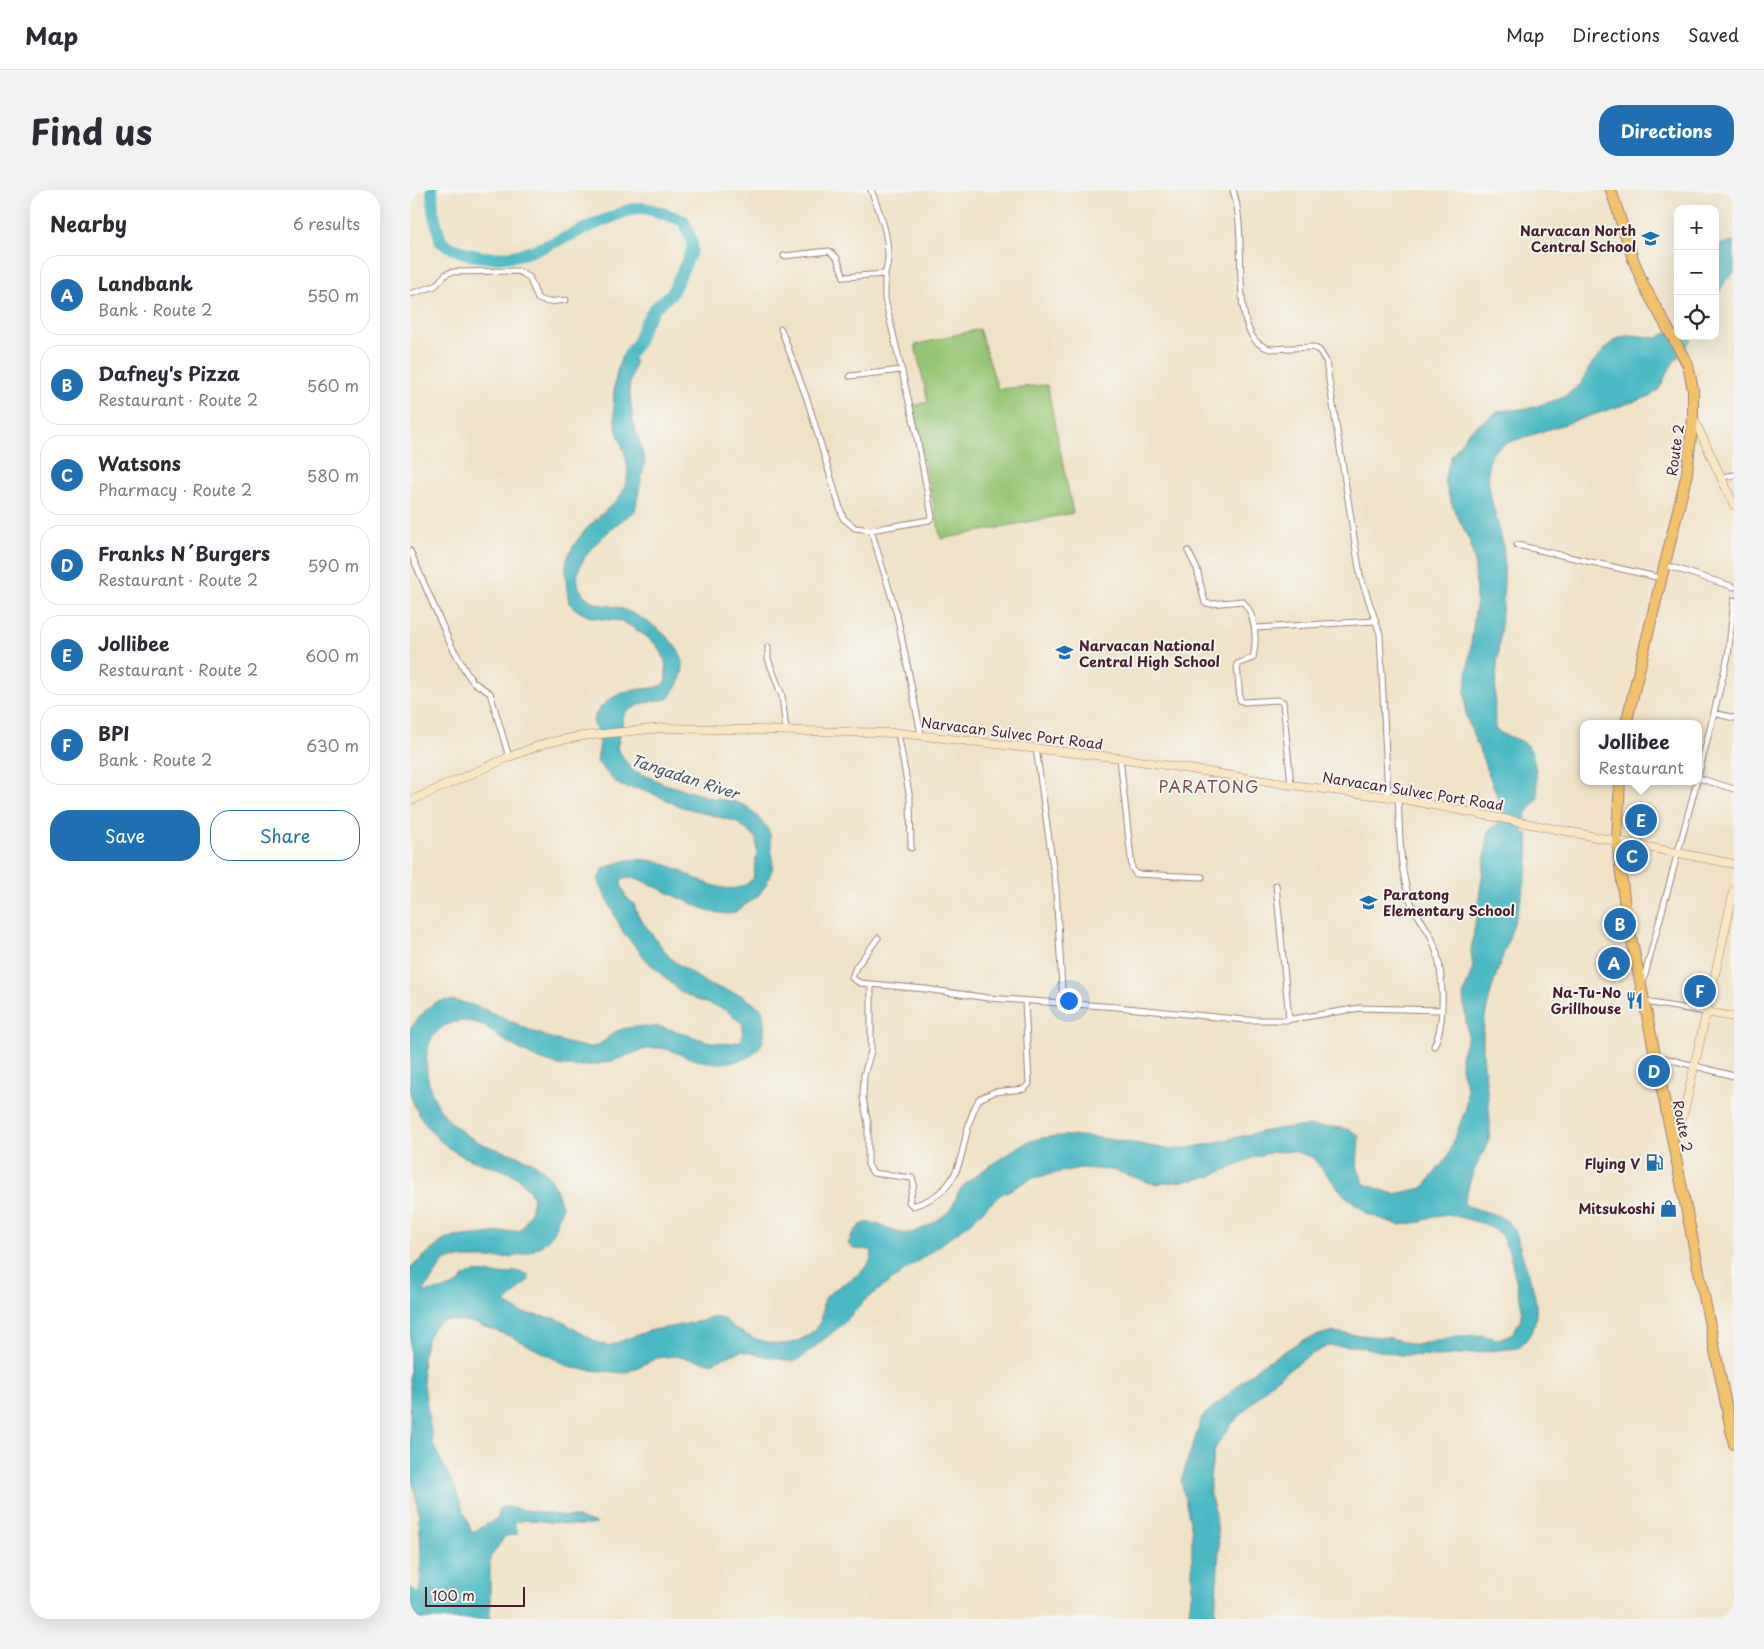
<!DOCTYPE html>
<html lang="en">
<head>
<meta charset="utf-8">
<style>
	:root { --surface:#fff; --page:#f2f2f3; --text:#2b2b33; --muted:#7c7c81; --line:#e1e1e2; --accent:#1f6fb2 }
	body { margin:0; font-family:"Playpen Sans",sans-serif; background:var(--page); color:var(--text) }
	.controls { position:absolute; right:15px; top:15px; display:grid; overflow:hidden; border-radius:10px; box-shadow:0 5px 20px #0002 }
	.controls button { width:45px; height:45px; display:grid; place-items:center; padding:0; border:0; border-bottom:1px solid var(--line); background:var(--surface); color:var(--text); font:25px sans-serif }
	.scale { position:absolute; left:15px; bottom:12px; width:100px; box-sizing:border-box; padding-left:5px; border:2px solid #4a1f2b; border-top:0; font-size:14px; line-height:18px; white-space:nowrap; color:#4a1f2b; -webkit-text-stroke:4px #f6f6f2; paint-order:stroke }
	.you { position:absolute; left:658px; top:810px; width:18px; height:18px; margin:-12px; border:4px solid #fff; border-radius:50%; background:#1a73e8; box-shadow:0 0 0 8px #1a73e833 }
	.badge { display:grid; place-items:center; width:32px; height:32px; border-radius:50%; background:var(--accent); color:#fff; font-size:16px; font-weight:700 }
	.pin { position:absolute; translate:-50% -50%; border:2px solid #fff; box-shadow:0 1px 5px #0006 }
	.popup { position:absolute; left:1170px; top:530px; width:122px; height:65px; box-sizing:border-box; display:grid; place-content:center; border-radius:10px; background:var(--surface); filter:drop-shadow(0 1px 4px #0005); font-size:16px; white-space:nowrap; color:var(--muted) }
	.popup b { font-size:19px; color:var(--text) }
	.popup::after { content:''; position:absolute; left:50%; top:100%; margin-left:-10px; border:10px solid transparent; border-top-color:var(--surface) }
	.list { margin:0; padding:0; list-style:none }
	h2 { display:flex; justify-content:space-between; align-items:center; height:65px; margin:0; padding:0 20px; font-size:21px }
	h2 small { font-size:16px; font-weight:400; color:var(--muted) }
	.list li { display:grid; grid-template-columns:32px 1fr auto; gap:15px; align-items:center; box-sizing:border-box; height:80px; margin:0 10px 10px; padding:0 10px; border:1px solid var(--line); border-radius:20px }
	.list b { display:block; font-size:19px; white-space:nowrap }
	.list p { margin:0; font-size:16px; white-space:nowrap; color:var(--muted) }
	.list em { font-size:16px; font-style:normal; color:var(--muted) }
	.actions { display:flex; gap:10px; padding:15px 20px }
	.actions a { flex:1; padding:11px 0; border:1px solid var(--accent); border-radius:20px; text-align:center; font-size:18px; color:var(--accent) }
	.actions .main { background:var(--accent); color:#fff }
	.icon { flex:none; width:28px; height:28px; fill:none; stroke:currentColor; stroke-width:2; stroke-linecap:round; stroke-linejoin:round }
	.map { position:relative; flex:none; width:1324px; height:1429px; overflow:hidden; border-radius:20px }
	header { display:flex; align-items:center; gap:30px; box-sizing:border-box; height:70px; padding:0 25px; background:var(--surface); border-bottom:1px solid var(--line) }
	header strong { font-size:24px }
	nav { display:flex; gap:28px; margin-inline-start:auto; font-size:18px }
	.intro { display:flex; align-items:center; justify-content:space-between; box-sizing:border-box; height:120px; padding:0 30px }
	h1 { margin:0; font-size:35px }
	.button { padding:12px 22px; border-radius:20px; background:var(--accent); color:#fff; font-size:18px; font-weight:700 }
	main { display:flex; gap:30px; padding:0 30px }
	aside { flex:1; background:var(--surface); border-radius:20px; box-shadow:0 5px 20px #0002 }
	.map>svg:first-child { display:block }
</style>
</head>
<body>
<header>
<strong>Map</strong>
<nav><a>Map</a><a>Directions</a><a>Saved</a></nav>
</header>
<div class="intro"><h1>Find us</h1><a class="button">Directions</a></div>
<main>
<aside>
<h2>Nearby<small>6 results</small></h2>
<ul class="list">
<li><span class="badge">A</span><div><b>Landbank</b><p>Bank · Route 2</p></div><em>550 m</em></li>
<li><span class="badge">B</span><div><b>Dafney's Pizza</b><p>Restaurant · Route 2</p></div><em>560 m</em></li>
<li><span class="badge">C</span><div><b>Watsons</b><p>Pharmacy · Route 2</p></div><em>580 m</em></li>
<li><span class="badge">D</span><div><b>Franks N´Burgers</b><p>Restaurant · Route 2</p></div><em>590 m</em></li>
<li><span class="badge">E</span><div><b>Jollibee</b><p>Restaurant · Route 2</p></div><em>600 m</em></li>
<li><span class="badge">F</span><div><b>BPI</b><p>Bank · Route 2</p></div><em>630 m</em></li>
</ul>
<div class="actions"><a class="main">Save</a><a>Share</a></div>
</aside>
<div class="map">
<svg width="1324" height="1429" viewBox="0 0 1324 1429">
	<rect width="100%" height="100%" fill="#f6f6f2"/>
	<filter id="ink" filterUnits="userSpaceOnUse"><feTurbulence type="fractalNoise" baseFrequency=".02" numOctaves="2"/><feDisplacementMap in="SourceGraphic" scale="10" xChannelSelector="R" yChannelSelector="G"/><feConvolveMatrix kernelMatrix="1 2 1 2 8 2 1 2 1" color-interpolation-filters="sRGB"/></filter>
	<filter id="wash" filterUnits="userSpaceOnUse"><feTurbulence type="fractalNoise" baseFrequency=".0096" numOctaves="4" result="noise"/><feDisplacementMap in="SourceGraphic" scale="20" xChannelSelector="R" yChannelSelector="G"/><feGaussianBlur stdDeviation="1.12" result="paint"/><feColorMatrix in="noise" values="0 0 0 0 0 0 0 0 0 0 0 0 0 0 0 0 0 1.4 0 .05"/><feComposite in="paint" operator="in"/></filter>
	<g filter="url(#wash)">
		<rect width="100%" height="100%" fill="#f0e2c6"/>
		<path fill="#96c675" stroke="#707250" d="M569 139 588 199 637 195 663 323 531 349 502 216 518 212 505 155Z"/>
		<path fill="#4ab8c3" stroke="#4a6c77" d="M1324 52V83L1315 91 1305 111V57L1311 54Z
			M1268 137V146H1284L1261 176 1249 199 1241 206 1100 252C1091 256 1081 260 1079 271 1074 306 1093 335 1094 368 1096 425 1082 482 1085 539 1096 547 1104 547 1113 552 1128 561 1126 592 1128 607L1117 623 1112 641 1118 645C1123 710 1084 771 1074 833 1069 867 1081 907 1080 943 1079 956 1069 969 1064 981 1059 991 1057 1003 1054 1014 1064 1019 1091 1025 1097 1031 1108 1040 1107 1049 1111 1061 1121 1095 1141 1130 1108 1158L1031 1166 990 1165 945 1156H918L900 1165 863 1191 820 1236 805 1258 800 1286V1305L806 1324 809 1358 805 1429H778L782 1399V1341L771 1291 792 1227 850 1176 893 1150 919 1142 981 1148 1006 1155 1046 1146 1070 1145 1088 1149 1102 1144 1110 1131 1112 1118 1100 1064 1090 1043 1075 1034 1038 1024 1020 1027 1011 1032 989 1035 958 1024 934 1005 902 967 883 961 863 962 844 967 801 986 783 990 744 994 703 980 670 978 623 988 590 1005 556 1036 455 1110 434 1133 391 1168 383 1172 331 1161 301 1173 265 1166 247 1168 215 1183 180 1180 162 1178 100 1146 61 1132 33 1130 23 1138 17 1149 12 1169 13 1189 23 1255 45 1298 62 1343 88 1328 89 1319 95 1317 168 1328 187 1334C165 1340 120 1324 104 1333L108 1344 95 1346 80 1368V1429H0V1397L9 1405C13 1378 11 1310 0 1286V1078L36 1048 111 1040 120 1023 123 1007C107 978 90 981 62 970 33 960 10 934 0 904V839C6 831 15 820 23 814 45 799 104 834 127 843 143 849 161 855 178 857 192 858 196 846 207 841 217 836 236 836 248 837 277 840 304 862 332 850L333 834 316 820 285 809 271 802 240 774 213 742 188 691 192 680C211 670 222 667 244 671 271 675 319 718 343 688L347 662 346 648 327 632 269 616 235 600 211 596 204 591 187 572 190 552 183 531C190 510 211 501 233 499 242 498 247 498 255 493 262 457 237 447 212 431 190 429 176 430 159 413 157 399 153 376 159 364 167 347 183 332 196 320 203 313 212 307 215 296 222 274 213 261 207 241 201 218 203 188 212 166L225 171 219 198 223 232 235 270 225 321C205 335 147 377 175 406 187 417 193 414 206 417 228 423 275 451 273 478 272 489 264 501 258 509L234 513 215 522 207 558 222 580 255 594 302 608 323 611 338 617 356 636 360 644 363 677 356 695 348 706 324 723 318 724 301 722 226 688 212 689 211 694 216 707 224 714 228 726 261 769 299 795 331 805 352 819C354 830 356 843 352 853 341 877 304 875 283 869 270 865 259 857 244 858 230 859 218 866 205 870 186 875 164 879 145 874 125 869 107 858 90 848 84 844 79 838 72 835 58 829 40 830 29 840 15 852 15 871 18 889 23 920 49 945 78 956 100 964 126 968 141 989 146 997 149 1008 152 1017 149 1026 146 1039 141 1046 114 1079 70 1063 35 1070L13 1102C22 1101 36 1100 44 1096 50 1093 53 1086 59 1084 75 1079 89 1089 105 1081L118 1084 119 1090 95 1113 112 1123 148 1129 188 1153 198 1156 238 1141 292 1131C298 1128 303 1125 310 1127 316 1130 320 1135 325 1138 336 1146 355 1153 368 1154 385 1156 409 1143 412 1125 413 1118 412 1113 416 1107 430 1091 463 1085 462 1060L444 1059 438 1054C456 1009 478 1051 504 1042 516 1038 535 1027 542 1017 546 1011 547 1002 552 997 561 988 607 956 618 952 651 940 690 948 723 953 740 955 755 961 772 959 824 951 866 932 921 937 932 938 940 938 949 946L947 976 954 994 984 1004 1013 998 1038 966 1056 918 1057 898 1051 879V866L1058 846 1053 806 1063 777 1061 761 1079 640 1088 634 1091 616 1056 526 1055 502 1066 414 1065 373 1060 352 1042 315 1034 290 1041 267 1058 242 1089 221 1121 218 1152 208 1170 195 1182 173 1203 151 1211 147 1223 145 1247 148Z"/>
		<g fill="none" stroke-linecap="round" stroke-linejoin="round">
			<path stroke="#4ab8c3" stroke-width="12" d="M22 0 23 20 31 52C92 89 139 52 197 29 207 25 222 17 233 18 247 20 261 26 274 31L282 52V60L262 103 244 119 234 135 227 154 220 162 215 177 216 183"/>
		</g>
	</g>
	<g filter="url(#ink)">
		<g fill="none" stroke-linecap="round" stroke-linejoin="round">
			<defs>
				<path id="street" d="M823 0C837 41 823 116 842 146 846 153 853 157 860 159L903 157 909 160 916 171 950 385 970 444 978 607
					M374 66 419 61 427 68 434 87 475 84C484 57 471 25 461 0
					M475 84V109L506 242 522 327 519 330 461 340 487 425 511 544
					M0 104 25 96 36 84 42 82 108 81 119 87 128 109 138 112 156 110
					M371 139 398 212 433 328 445 338 461 340
					M440 186 491 180
					M1312 287 1324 285
					M1107 355 1251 388
					M0 361 39 451 56 482 63 492 80 503 99 567
					M778 361 787 379 795 413 801 414 832 411C846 423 847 451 843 468L827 474 830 510 834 512 868 510 873 512 881 595
					M1255 375 1324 397
					M845 438 965 431
					M358 457V469L372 506 376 540
					M1304 523 1324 528
					M488 543 500 609 501 658
					M626 558 646 698 653 814
					M710 568 722 678 726 684 792 687
					M1288 587 1318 466 1324 410
					M1288 588 1324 599
					M988 608C990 640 989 673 998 704 1002 721 1016 734 1023 751 1033 777 1037 830 1024 856
					M866 695 879 829
					M468 748 446 777 442 788 450 793 515 799 578 808 707 817 835 830H876L950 818 1032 820
					M1233 792 1287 591
					M461 795V861L454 885 453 908 458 934V975L463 983 502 988 504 994 499 1012 503 1016C563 998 545 952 569 909L584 902 614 899 619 894 615 811
					M1235 812 1296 822
					M1246 866 1324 886"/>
				<path id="secondary" d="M1283 227 1324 315
					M0 611 99 567 136 553 172 546 252 538 488 543 710 568 881 595 988 608 1324 674
					M1296 822 1324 827
					M1262 947 1274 922 1324 700"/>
				<path id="highway" d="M1201 0 1223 69 1234 96 1278 175 1283 200V227L1277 283 1216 534
					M1210 591 1207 650 1215 717 1324 1254"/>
			</defs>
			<use href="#street" stroke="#9d8078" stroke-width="7"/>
			<use href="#secondary" stroke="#9d8078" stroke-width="9"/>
			<use href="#highway" stroke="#9d8078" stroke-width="12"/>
			<use href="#street" stroke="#fff" stroke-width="5"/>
			<use href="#secondary" stroke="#fae7c3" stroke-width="8"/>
			<use href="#highway" stroke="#f2c26a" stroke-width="10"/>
		</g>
	</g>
	<defs>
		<symbol id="school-bare" viewBox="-9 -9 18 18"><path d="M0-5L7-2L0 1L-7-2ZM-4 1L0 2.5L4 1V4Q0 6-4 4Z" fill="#1f6fb2" stroke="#f6f6f2" stroke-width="2.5" paint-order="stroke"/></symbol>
		<symbol id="restaurant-bare" viewBox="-9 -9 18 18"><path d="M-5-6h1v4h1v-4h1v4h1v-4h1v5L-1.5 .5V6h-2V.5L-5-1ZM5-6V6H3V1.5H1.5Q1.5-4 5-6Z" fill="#1f6fb2" stroke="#f6f6f2" stroke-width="2.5" paint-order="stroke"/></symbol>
		<symbol id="fuel-bare" viewBox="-9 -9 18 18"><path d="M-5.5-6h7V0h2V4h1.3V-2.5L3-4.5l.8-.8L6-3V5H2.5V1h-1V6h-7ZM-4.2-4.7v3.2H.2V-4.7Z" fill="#1f6fb2" stroke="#f6f6f2" stroke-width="2.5" paint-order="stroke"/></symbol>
		<symbol id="shop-bare" viewBox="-9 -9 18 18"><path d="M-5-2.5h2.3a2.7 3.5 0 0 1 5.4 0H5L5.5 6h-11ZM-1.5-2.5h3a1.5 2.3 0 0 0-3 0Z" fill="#1f6fb2" stroke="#f6f6f2" stroke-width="2.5" paint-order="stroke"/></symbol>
	</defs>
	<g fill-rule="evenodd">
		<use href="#school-bare" x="1228" y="36" width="25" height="25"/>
		<use href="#school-bare" x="642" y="450" width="25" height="25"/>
		<use href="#school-bare" x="946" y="700" width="25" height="25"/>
		<use href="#restaurant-bare" x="1212" y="798" width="25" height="25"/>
		<use href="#fuel-bare" x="1232" y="960" width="25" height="25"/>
		<use href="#shop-bare" x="1246" y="1006" width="25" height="25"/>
	</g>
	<g text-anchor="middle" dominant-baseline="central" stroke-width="4" stroke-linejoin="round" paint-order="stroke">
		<g font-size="14" font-weight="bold" fill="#4a1f2b" stroke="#f6f6f2" text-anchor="end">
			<text x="1226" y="40">Narvacan North<tspan x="1226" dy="16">Central School</tspan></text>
			<text x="669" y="455" text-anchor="start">Narvacan National<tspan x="669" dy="16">Central High School</tspan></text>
			<text x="973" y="704" text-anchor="start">Paratong<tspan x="973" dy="16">Elementary School</tspan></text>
			<text x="1211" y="802">Na-Tu-No<tspan x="1211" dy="16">Grillhouse</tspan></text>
			<text x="1230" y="973">Flying V</text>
			<text x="1245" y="1018">Mitsukoshi</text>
		</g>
		<g font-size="14" fill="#4a1f2b" stroke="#f6f6f2">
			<text transform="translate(1265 260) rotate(-82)">Route 2</text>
			<text transform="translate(602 543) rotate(7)">Narvacan Sulvec Port Road</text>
			<text transform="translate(1003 601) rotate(9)">Narvacan Sulvec Port Road</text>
			<text transform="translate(1273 936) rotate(79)">Route 2</text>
		</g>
		<g font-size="15" font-style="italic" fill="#4a5560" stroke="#f6f6f2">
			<text transform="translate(275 586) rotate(18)">Tangadan River</text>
		</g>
		<g font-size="16" letter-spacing="1" fill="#7b4e4e" stroke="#f6f6f2">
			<text x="799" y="596">PARATONG</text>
		</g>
	</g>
</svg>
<div class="controls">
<button>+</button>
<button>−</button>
<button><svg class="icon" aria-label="locate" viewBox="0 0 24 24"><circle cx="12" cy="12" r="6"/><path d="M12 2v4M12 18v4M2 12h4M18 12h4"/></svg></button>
</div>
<div class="scale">100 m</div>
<div class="you"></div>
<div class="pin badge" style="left:1204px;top:773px">A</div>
<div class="pin badge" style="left:1210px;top:734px">B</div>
<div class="pin badge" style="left:1222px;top:666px">C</div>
<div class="pin badge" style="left:1244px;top:881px">D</div>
<div class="pin badge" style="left:1231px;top:630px">E</div>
<div class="popup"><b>Jollibee</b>Restaurant</div>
<div class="pin badge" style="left:1290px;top:801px">F</div>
</div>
</main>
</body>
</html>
